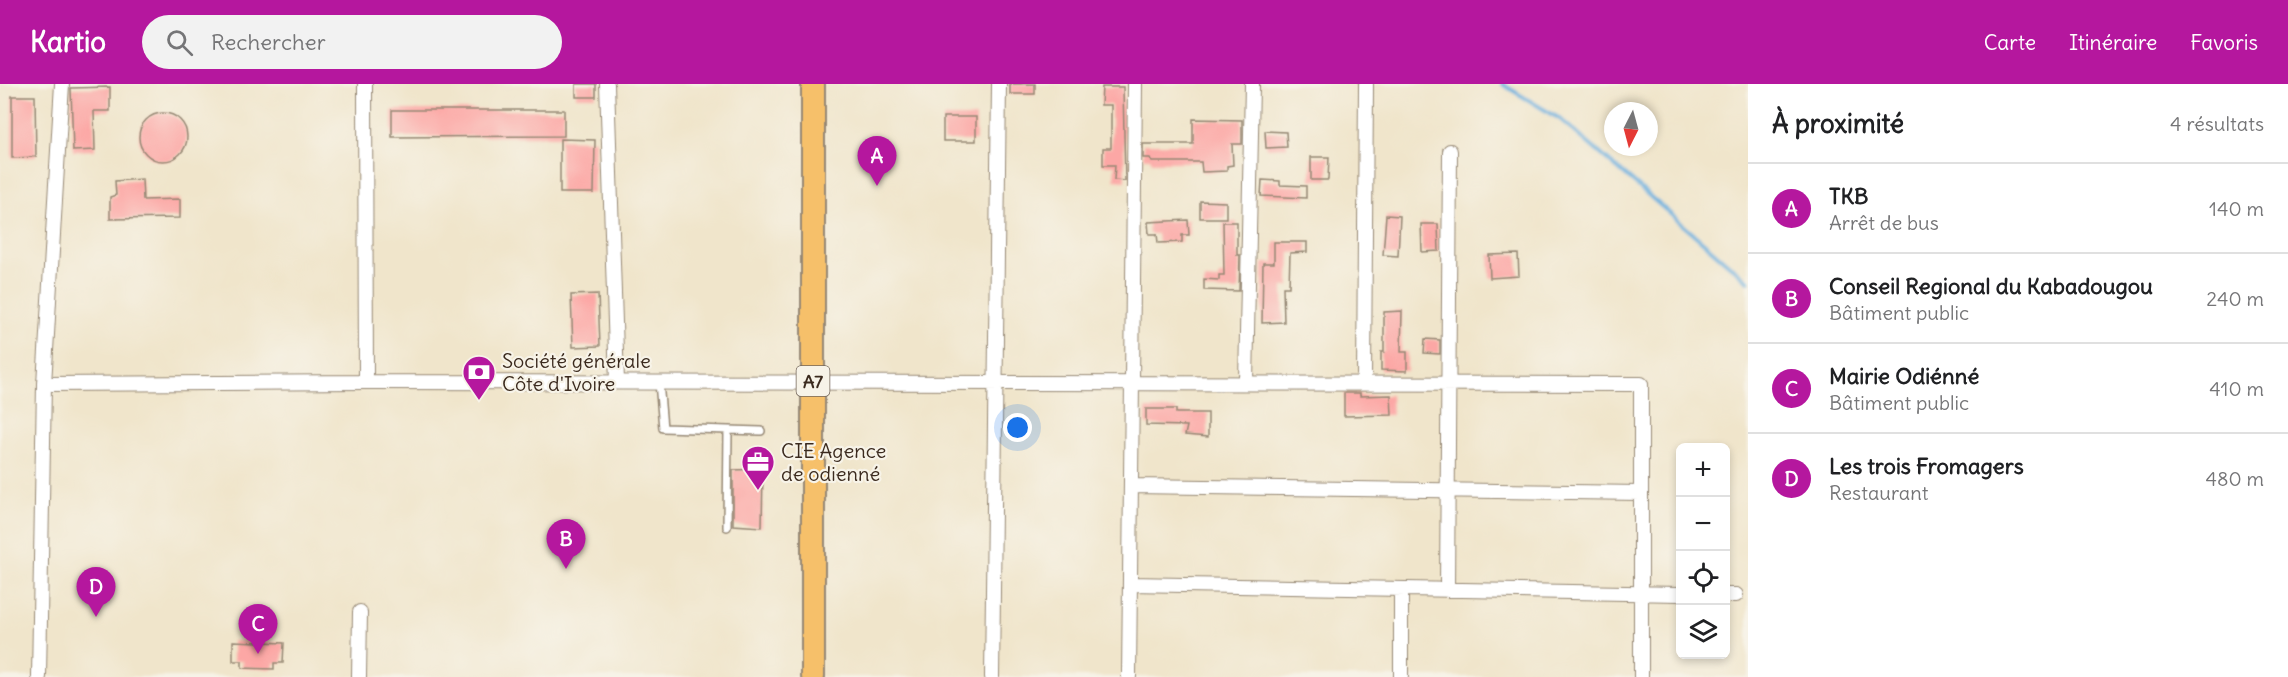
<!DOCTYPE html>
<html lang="fr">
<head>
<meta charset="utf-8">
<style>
	:root { --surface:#fff; --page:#f2f2f2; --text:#202124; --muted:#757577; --line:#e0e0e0; --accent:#b5179e }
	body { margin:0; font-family:Delius,sans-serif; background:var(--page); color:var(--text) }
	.controls { position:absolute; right:18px; bottom:18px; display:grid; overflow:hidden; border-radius:9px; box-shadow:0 3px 9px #0003 }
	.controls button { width:54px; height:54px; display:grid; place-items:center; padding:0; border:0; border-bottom:2px solid var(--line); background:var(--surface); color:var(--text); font:30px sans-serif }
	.compass { position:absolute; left:1604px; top:18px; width:54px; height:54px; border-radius:50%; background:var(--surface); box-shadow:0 3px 9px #0003; rotate:186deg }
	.you { position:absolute; left:1018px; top:344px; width:21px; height:21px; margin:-15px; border:4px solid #fff; border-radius:50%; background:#1a73e8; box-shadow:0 0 0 9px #1a73e833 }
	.badge { display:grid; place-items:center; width:39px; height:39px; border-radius:50%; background:var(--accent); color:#fff; font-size:20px; font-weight:700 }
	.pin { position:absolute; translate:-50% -50px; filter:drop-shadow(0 2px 3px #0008) }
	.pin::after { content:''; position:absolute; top:32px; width:21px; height:18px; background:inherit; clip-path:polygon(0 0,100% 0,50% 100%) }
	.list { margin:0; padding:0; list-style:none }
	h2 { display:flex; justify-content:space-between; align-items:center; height:78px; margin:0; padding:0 24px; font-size:26px }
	h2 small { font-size:20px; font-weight:400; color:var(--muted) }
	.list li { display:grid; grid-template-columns:39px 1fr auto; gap:18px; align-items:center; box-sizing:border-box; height:90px; padding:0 24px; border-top:2px solid var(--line) }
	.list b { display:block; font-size:22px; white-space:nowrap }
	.list p { margin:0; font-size:20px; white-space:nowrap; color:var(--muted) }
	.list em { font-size:20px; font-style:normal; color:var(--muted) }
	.icon { flex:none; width:33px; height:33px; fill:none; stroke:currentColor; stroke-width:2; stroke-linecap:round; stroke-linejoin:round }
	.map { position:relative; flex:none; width:1748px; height:593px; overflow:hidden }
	header { display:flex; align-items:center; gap:36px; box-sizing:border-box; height:84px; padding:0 30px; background:var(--accent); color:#fff }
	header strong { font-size:28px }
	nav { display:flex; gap:33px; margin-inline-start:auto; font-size:21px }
	.search { width:420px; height:54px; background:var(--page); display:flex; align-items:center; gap:15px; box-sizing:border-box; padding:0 21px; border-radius:33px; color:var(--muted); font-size:22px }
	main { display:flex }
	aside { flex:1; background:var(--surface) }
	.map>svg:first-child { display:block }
</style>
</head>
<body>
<header>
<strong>Kartio</strong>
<div class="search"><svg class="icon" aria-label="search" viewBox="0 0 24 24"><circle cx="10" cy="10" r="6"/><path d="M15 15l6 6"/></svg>Rechercher</div>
<nav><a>Carte</a><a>Itinéraire</a><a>Favoris</a></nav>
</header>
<main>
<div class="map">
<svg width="1748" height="593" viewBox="0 0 1748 593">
	<rect width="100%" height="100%" fill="#f7f3e8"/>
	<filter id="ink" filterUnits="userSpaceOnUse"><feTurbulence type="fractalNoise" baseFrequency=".0167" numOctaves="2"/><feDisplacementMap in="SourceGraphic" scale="12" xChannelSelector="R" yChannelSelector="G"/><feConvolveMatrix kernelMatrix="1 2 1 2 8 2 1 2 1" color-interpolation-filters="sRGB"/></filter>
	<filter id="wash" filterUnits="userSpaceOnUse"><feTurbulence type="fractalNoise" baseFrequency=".008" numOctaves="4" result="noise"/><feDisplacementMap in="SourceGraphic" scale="24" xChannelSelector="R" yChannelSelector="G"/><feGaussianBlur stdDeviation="1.35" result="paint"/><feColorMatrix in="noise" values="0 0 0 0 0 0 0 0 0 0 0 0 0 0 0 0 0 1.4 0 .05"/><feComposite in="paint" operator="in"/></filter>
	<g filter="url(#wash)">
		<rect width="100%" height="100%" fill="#f0e5cb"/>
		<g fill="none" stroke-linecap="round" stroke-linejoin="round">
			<path stroke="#66addd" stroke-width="4" d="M1502 0 1560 35 1748 197"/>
		</g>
		<g id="blocks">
			<path fill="#fca7a5" d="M576 0H596V13H576Z
				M1010 0H1035V10H1010Z
				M110 3V27H94L95 66 73 67 71 4Z
				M1102 3H1123L1125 97 1114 96 1115 81H1103V64H1111V21H1101Z
				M12 12H35L36 73 12 74Z
				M392 26H564V52L392 53Z
				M139 53a24 24 0 1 1 48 0a24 24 0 1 1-48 0Z
				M943 33H976V57H943Z
				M1193 35 1242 36V60H1232L1233 81 1227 82V87L1202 88 1201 78H1152L1150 74H1143V60H1193Z
				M1265 47 1286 48 1287 63 1266 64Z
				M560 55 595 56 594 109H560Z
				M1311 73H1329L1328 96H1311Z
				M142 95 143 116 180 115V134L110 135V113L116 111 115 97Z
				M1262 96 1280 97V101L1306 102V114L1261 112Z
				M1200 117 1226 118V134H1200Z
				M1386 131 1400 132 1398 172 1383 171Z
				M1188 136 1189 151H1182V158L1158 159 1157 150H1149L1148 138Z
				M1223 138H1237V171H1240L1239 207 1204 206V195L1219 196V191H1224Z
				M1421 140H1438L1439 167 1422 168Z
				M1274 158H1307V168L1290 169 1289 203H1283L1284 238 1262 239 1263 179H1274Z
				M1518 170 1519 192 1490 194 1489 171Z
				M598 210 600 262 573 263 571 211Z
				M1402 227 1401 268H1407V287L1381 286V268H1384V228Z
				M1425 255 1440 256V270L1424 269Z
				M1344 309H1360V312L1391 311 1392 331 1344 332Z
				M1146 325H1176V329H1208V353L1185 351 1187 342 1146 341Z
				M763 385 762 443 733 441V386Z
				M233 557 284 559 283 579H274V585L242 584V577H233Z"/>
		</g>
	</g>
	<g filter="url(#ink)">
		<use href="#blocks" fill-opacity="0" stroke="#968874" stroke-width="1.5"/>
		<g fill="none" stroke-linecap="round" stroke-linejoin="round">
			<defs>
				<path id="service" d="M659 298 663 344 761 347
					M727 443 728 346"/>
				<path id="minor" d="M365 0 366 298
					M607 0 617 298
					M1246 299 1252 0
					M1364 299 1366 0
					M44 300 366 298 1641 300V593
					M1131 402 1641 409
					M1130 500 1680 510
					M1447 506 1450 67
					M1726 511H1736
					M39 593 44 300 62 0
					M359 593 360 528
					M992 593 999 0
					M1129 593 1135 0
					M1401 593V505"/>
				<path id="primary" d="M813 593V0"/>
			</defs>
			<use href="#service" stroke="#968874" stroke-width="10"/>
			<use href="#minor" stroke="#968874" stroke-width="16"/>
			<use href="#primary" stroke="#968874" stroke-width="26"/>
			<use href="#service" stroke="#fff" stroke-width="7"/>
			<use href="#minor" stroke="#fff" stroke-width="14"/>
			<use href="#primary" stroke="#f6c06b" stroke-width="22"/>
		</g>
	</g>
	<defs>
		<symbol id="bank-pin" viewBox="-11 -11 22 30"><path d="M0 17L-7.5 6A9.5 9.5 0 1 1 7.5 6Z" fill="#b5179e" stroke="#f7f3e8"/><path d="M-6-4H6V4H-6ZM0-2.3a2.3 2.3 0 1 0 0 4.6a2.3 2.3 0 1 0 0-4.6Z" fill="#fff"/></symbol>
		<symbol id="office-pin" viewBox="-11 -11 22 30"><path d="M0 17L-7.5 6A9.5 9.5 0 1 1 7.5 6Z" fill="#b5179e" stroke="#f7f3e8"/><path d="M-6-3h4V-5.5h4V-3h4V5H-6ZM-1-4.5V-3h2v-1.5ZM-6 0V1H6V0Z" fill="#fff"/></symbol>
	</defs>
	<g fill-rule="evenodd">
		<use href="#bank-pin" x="460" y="269" width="38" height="52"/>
		<use href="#office-pin" x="739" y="359" width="38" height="52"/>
	</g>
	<g text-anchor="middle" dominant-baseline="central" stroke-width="4.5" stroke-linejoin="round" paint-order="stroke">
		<rect fill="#f7f3e8" stroke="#73665b" stroke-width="1.5" x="796.5" y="282" width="33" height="30" rx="4.5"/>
		<g font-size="18" font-weight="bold" fill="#3b2a1e">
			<text x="813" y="297">A7</text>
		</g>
		<g font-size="20" fill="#3b2a1e" stroke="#f7f3e8" text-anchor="start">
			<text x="502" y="276">Société générale<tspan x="502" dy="23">Côte d'Ivoire</tspan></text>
			<text x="781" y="366">CIE Agence<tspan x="781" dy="23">de odienné</tspan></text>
		</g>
	</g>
</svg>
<div class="controls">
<button>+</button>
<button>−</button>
<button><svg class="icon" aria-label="locate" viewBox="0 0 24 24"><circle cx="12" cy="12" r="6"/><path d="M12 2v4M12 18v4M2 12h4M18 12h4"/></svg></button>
<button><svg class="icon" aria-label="layers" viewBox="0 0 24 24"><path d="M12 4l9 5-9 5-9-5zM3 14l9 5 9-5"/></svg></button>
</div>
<svg class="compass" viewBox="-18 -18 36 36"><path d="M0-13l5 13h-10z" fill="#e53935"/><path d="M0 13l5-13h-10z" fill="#757577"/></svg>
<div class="you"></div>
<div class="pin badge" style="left:877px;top:102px">A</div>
<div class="pin badge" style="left:566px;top:485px">B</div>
<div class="pin badge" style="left:258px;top:570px">C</div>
<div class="pin badge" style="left:96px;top:533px">D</div>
</div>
<aside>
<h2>À proximité<small>4 résultats</small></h2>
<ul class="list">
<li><span class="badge">A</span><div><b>TKB</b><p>Arrêt de bus</p></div><em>140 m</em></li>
<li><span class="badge">B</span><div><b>Conseil Regional du Kabadougou</b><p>Bâtiment public</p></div><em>240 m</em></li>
<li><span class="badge">C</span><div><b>Mairie Odiénné</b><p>Bâtiment public</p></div><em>410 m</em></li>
<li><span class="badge">D</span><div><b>Les trois Fromagers</b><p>Restaurant</p></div><em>480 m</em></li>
</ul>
</aside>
</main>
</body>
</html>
